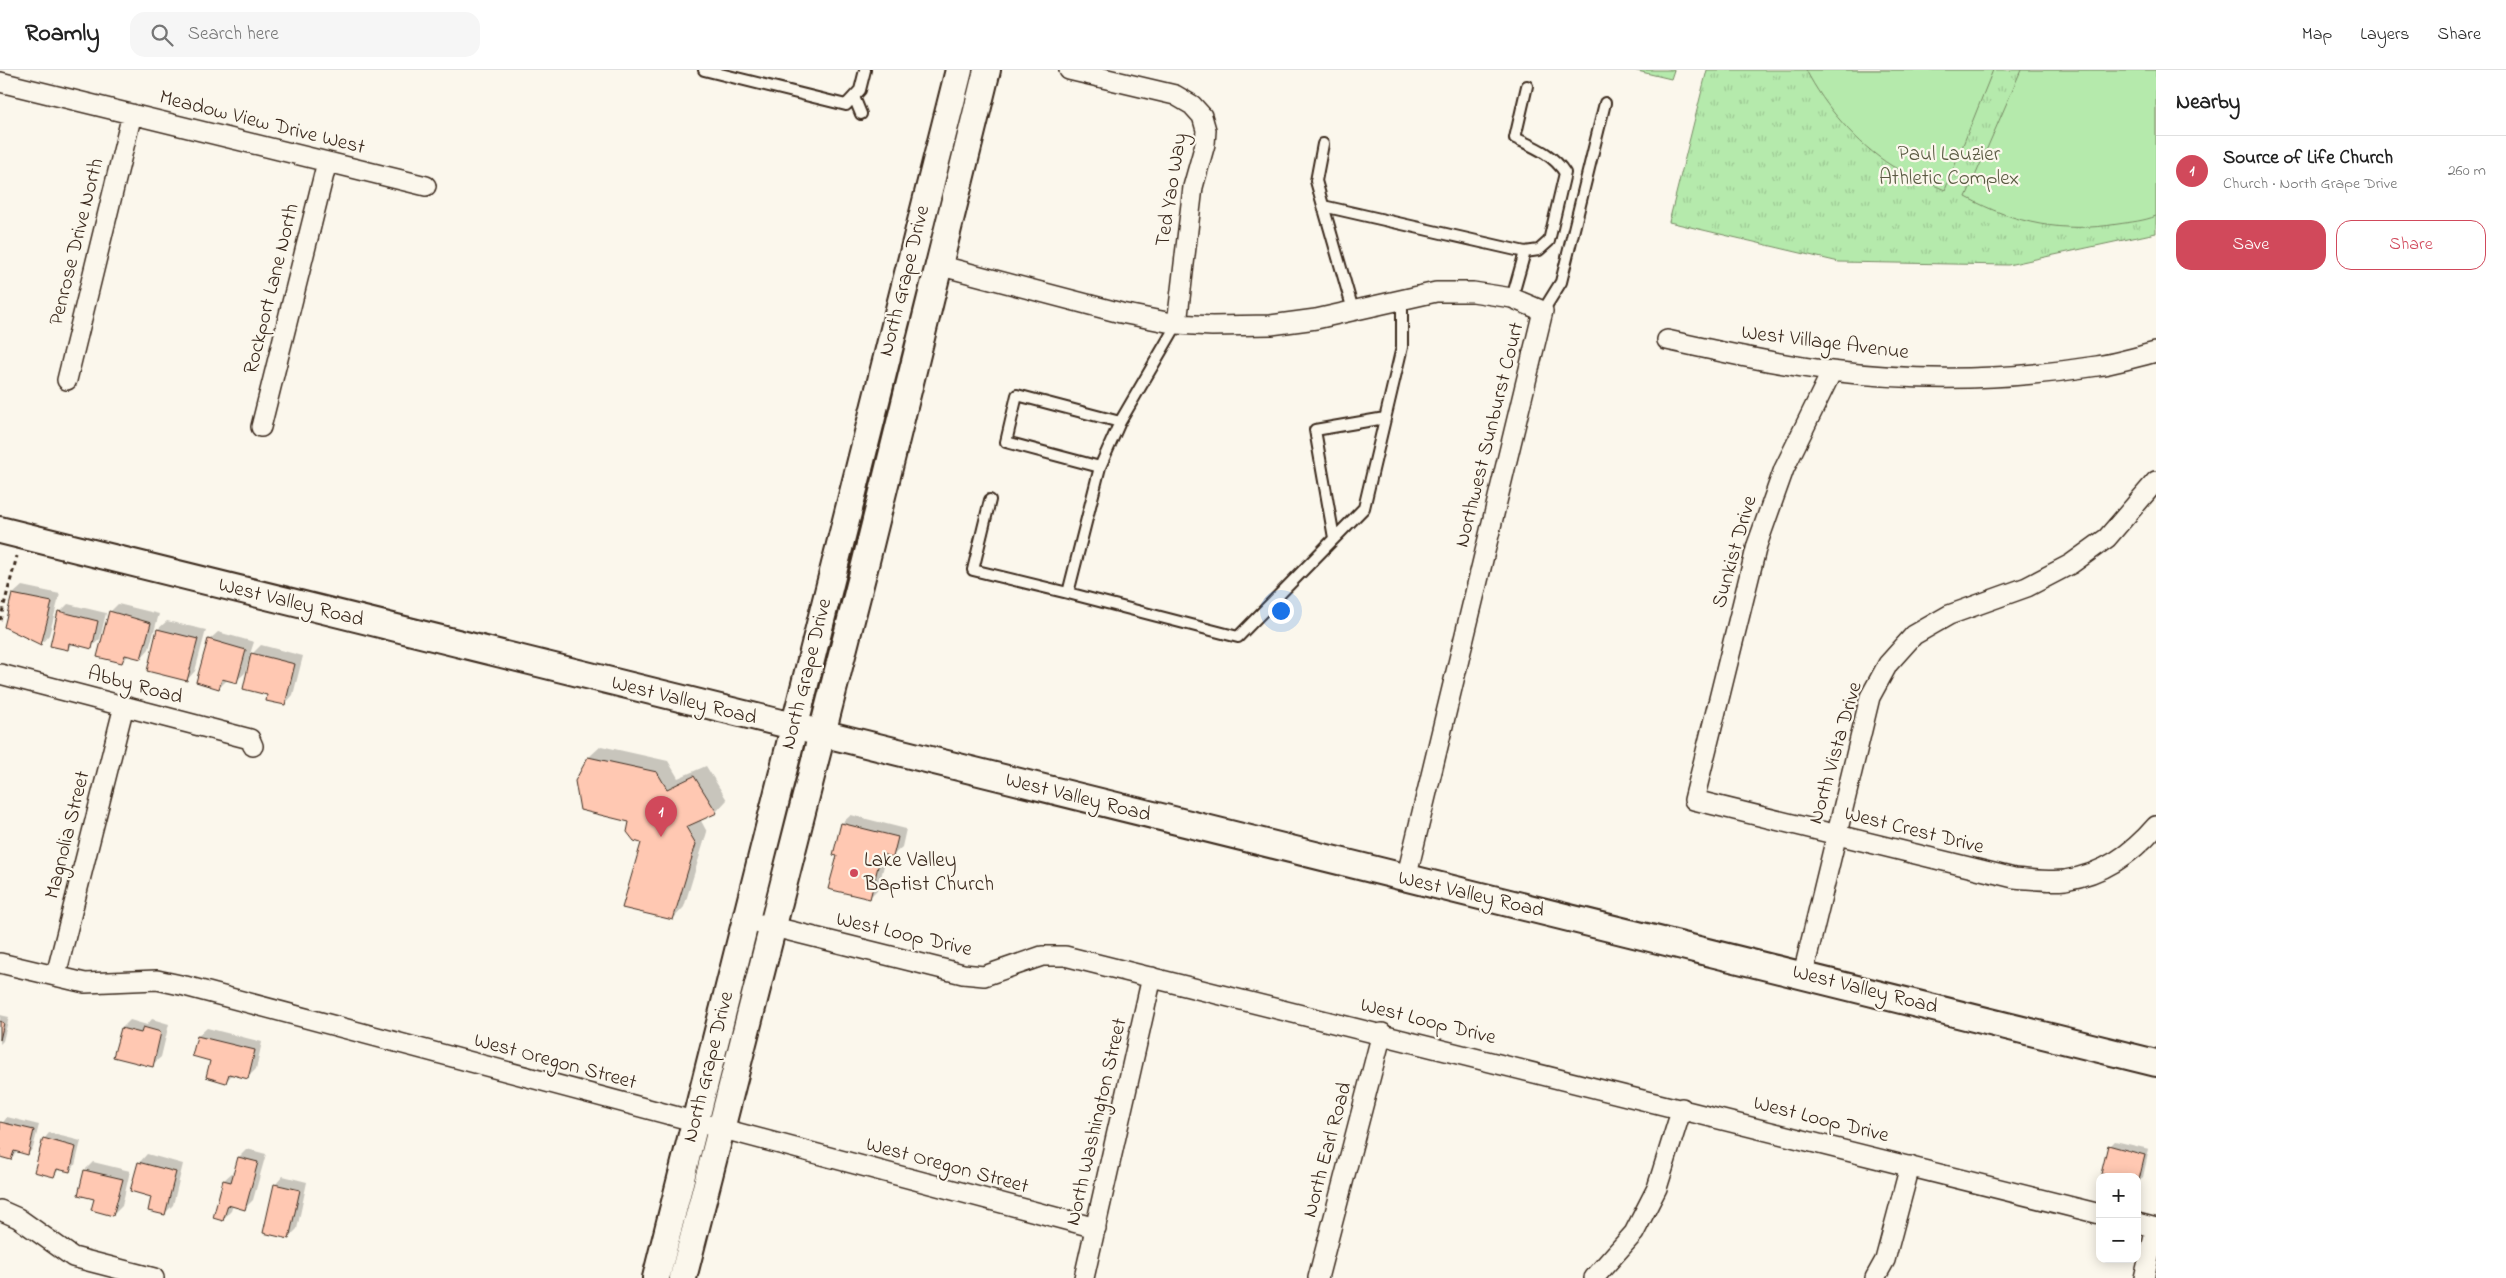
<!DOCTYPE html>
<html lang="en">
<head>
<meta charset="utf-8">
<style>
	:root { --surface:#fff; --page:#f6f6f6; --text:#222; --muted:#767676; --line:#e0e0e0; --accent:#d1495b }
	body { margin:0; font-family:"Indie Flower",sans-serif; background:var(--page); color:var(--text) }
	.controls { position:absolute; right:15px; bottom:15px; display:grid; overflow:hidden; border-radius:10px; box-shadow:0 2px 12px #0003 }
	.controls button { width:45px; height:45px; display:grid; place-items:center; padding:0; border:0; border-bottom:1px solid var(--line); background:var(--surface); color:var(--text); font:25px sans-serif }
	.you { position:absolute; left:1280px; top:540px; width:18px; height:18px; margin:-12px; border:4px solid #fff; border-radius:50%; background:#1a73e8; box-shadow:0 0 0 8px #1a73e833 }
	.badge { display:grid; place-items:center; width:32px; height:32px; border-radius:50%; background:var(--accent); color:#fff; font-size:16px; font-weight:700 }
	.pin { position:absolute; translate:-50% -41px; filter:drop-shadow(0 1px 2px #0008) }
	.pin::after { content:''; position:absolute; top:26px; width:18px; height:15px; background:inherit; clip-path:polygon(0 0,100% 0,50% 100%) }
	.list { margin:0; padding:0; list-style:none }
	h2 { display:flex; justify-content:space-between; align-items:center; height:65px; margin:0; padding:0 20px; font-size:21px }
	h2 small { font-size:16px; font-weight:400; color:var(--muted) }
	.list li { display:grid; grid-template-columns:32px 1fr auto; gap:15px; align-items:center; box-sizing:border-box; height:70px; padding:0 20px; border-top:1px solid var(--line) }
	.list b { display:block; font-size:19px; white-space:nowrap }
	.list p { margin:0; font-size:16px; white-space:nowrap; color:var(--muted) }
	.list em { font-size:16px; font-style:normal; color:var(--muted) }
	.actions { display:flex; gap:10px; padding:15px 20px }
	.actions a { flex:1; padding:11px 0; border:1px solid var(--accent); border-radius:15px; text-align:center; font-size:18px; color:var(--accent) }
	.actions .main { background:var(--accent); color:#fff }
	.icon { flex:none; width:28px; height:28px; fill:none; stroke:currentColor; stroke-width:2; stroke-linecap:round; stroke-linejoin:round }
	.map { position:relative; flex:none; width:2156px; height:1208px; overflow:hidden }
	header { display:flex; align-items:center; gap:30px; box-sizing:border-box; height:70px; padding:0 25px; background:var(--surface); border-bottom:1px solid var(--line) }
	header strong { font-size:24px }
	nav { display:flex; gap:28px; margin-inline-start:auto; font-size:18px }
	.search { width:350px; height:45px; background:var(--page); display:flex; align-items:center; gap:12px; box-sizing:border-box; padding:0 18px; border-radius:15px; color:var(--muted); font-size:19px }
	main { display:flex }
	aside { flex:1; background:var(--surface) }
	.map>svg:first-child { display:block }
</style>
</head>
<body>
<header>
<strong>Roamly</strong>
<div class="search"><svg class="icon" aria-label="search" viewBox="0 0 24 24"><circle cx="10" cy="10" r="6"/><path d="M15 15l6 6"/></svg>Search here</div>
<nav><a>Map</a><a>Layers</a><a>Share</a></nav>
</header>
<main>
<div class="map">
<svg width="2156" height="1208" viewBox="0 0 2156 1208">
	<defs>
		<pattern id="grass-tufts" width="24" height="20" patternUnits="userSpaceOnUse" patternTransform="scale(1.25)"><rect width="24" height="20" fill="#b5eaac"/><path d="M3 7l-1-3M5 7V3M7 7l1-3M15 17l-1-3M17 17v-4M19 17l1-3" fill="none" stroke="#9dc994"/></pattern>
	</defs>
	<rect width="100%" height="100%" fill="#fbf7ec"/>
	<filter id="ink" filterUnits="userSpaceOnUse"><feTurbulence type="fractalNoise" baseFrequency=".02" numOctaves="2"/><feDisplacementMap in="SourceGraphic" scale="10" xChannelSelector="R" yChannelSelector="G"/><feConvolveMatrix kernelMatrix="1 2 1 2 8 2 1 2 1" color-interpolation-filters="sRGB"/></filter>
	<g filter="url(#ink)">
		<path fill="url(#grass-tufts)" stroke="#788a65" d="M1633 0H1674L1671 9Z
			M1707 0H2156V163L2008 195 1839 192 1669 152Z"/>
		<path fill="#b5eaac" stroke="#788a65" d="M1806 0H1993L1945 120C1928 112 1908 106 1892 96 1857 74 1825 37 1806 0Z
			M2021 0H2156V146C2144 151 2131 152 2118 154 2063 163 2016 154 1966 127Z"/>
		<path fill="#0003" d="M22 516 60 524 49 565 41 574 13 524Z
			M68 534 106 543 100 569 91 577 73 573 67 579 60 542Z
			M118 534 159 544 149 579 141 588 129 585 122 592 110 542Z
			M167 551 206 560 195 601 187 610 148 600 158 559Z
			M218 562 254 572 249 587 261 575 303 586 293 625 285 634 269 624 249 589 245 603 236 611 228 609 219 618 209 570Z
			M601 676 668 691 678 708 706 696 727 730 716 742 700 749 707 762 684 837 673 849 642 772 589 687Z
			M851 745 906 759 902 777 893 785 887 784 878 819 869 828 838 785 835 784 842 753Z
			M0 945 9 947 3 971 0 974Z
			M152 949 169 954 161 987 152 995 122 958 130 950 147 955Z
			M207 958 262 972 256 999 247 1008 233 1004 226 1011 212 990 193 985 198 966Z
			M7 1047 39 1055 33 1078 28 1084 17 1081 11 1089 0 1086V1057Z
			M49 1063 81 1071 75 1095 70 1101 60 1098 54 1106 44 1069Z
			M2115 1071 2149 1079 2143 1107 2137 1112V1107H2116L2103 1104 2110 1076Z
			M247 1079 266 1084 253 1130 245 1138 233 1135 231 1141 223 1149 224 1110 233 1102 235 1103 239 1087Z
			M147 1084 183 1094 173 1135 164 1144 153 1126 139 1093Z
			M93 1092 130 1101 122 1136 113 1145 95 1128 85 1100Z
			M283 1106 307 1112 297 1159 289 1167 275 1115Z"/>
		<path fill="#ffc8b2" stroke="#3b2a1e" d="M12 524 52 532 41 575 4 557Z
			M58 541 98 551 92 579 69 573 68 580 50 576Z
			M109 541 151 553 141 589 125 585 122 593 97 587Z
			M157 559 198 569 187 611 147 601Z
			M208 569 246 580 237 613 222 609 219 619 196 612Z
			M251 583 295 594 285 635 266 631 267 625 243 619Z
			M588 687 657 702 667 719 694 706 717 743 686 757 696 774 673 850 622 838 641 773 634 771 627 762 629 752 580 740 575 711Z
			M841 753 898 767 893 787 881 784 870 829 828 819 837 786 833 785Z
			M0 951 4 953 0 970Z
			M143 957 161 962 153 997 113 987 121 958 141 963Z
			M197 966 255 980 248 1009 229 1004 226 1013 206 1007 210 991 192 986Z
			M0 1052 34 1060 28 1085 14 1081 11 1090 0 1087Z
			M43 1068 76 1077 70 1102 57 1099 54 1107 34 1102Z
			M2108 1075 2145 1085 2138 1114 2137 1107 2101 1104Z
			M238 1087 258 1092 245 1140 228 1135 223 1151 213 1148 223 1110 231 1112Z
			M138 1092 176 1102 165 1145 148 1141 151 1127 130 1121Z
			M84 1100 123 1109 113 1146 91 1140 94 1129 78 1125Z
			M274 1114 300 1120 289 1169 263 1163Z"/>
		<g fill="none" stroke-linecap="round" stroke-linejoin="round">
			<defs>
				<path id="service" d="M704 0 846 35 860 20 865 0
					M854 27 861 44
					M1323 74 1316 111 1353 240
					M1323 136 1525 182 1512 228
					M1525 182 1539 180 1549 171 1565 103C1553 84 1534 77 1515 68L1527 16
					M1543 241 1561 212 1605 33
					M1177 254 1120 352 1100 397 1068 523 1238 567 1364 438 1402 277V229
					M1100 397 1006 372 1017 325 1120 352
					M990 430 973 500 1068 523
					M1334 468 1315 360 1385 348"/>
				<path id="minor" d="M1069 0 1175 25 1192 35 1202 46 1206 60 1205 74 1193 117 1177 254
					M0 12 426 116
					M938 195 1121 243 1177 254 1212 256 1271 255 1316 249 1436 222H1473L1512 228 1543 241 1406 809
					M1667 270C1721 282 1776 294 1831 301 1919 312 2010 310 2097 296 2117 293 2136 287 2156 282
					M1832 301 1784 399 1757 475 1694 730 2014 808C2030 809 2049 812 2065 810 2103 804 2131 785 2156 756
					M67 310 132 44
					M261 357 327 92
					M0 604 250 669 253 676
					M762 854 963 904 984 906 1042 886H1065L2100 1144
					M0 893 85 913 157 910 185 916 1096 1158
					M1803 904 1870 627 1888 594 1914 565 1949 545 2027 517 2071 494 2107 468 2156 411
					M56 905 124 636
					M0 1140 18 1148 73 1187 154 1208
					M2137 1153 2156 1158
					M1084 1208 1152 907
					M1318 1208 1382 963
					M1594 1208 1634 1163 1657 1118 1682 1038
					M1875 1208 1885 1190 1910 1096
					M2144 1208 2156 1158"/>
				<path id="secondary" d="M0 460 2156 993
					M656 1208 959 0
					M683 1208 865 495 987 0"/>
			</defs>
			<use href="#service" stroke="#3b2a1e" stroke-width="14"/>
			<use href="#minor" stroke="#3b2a1e" stroke-width="22"/>
			<use href="#secondary" stroke="#3b2a1e" stroke-width="30"/>
			<path stroke="#3b2a1e" stroke-width="3" stroke-dasharray="4 4" stroke-linecap="butt" d="M0 550 17 486"/>
			<use href="#service" stroke="#fbf7ec" stroke-width="10"/>
			<use href="#minor" stroke="#fbf7ec" stroke-width="19"/>
			<use href="#secondary" stroke="#fbf7ec" stroke-width="26"/>
		</g>
	</g>
	<circle fill="#d1495b" stroke="#fbf7ec" stroke-width="2" cx="854" cy="803" r="5"/>
	<g text-anchor="middle" dominant-baseline="central" stroke-width="4.5" stroke-linejoin="round" paint-order="stroke">
		<g font-size="21" fill="#3b2a1e" stroke="#fbf7ec">
			<text transform="translate(262 53) rotate(14)">Meadow View Drive West</text>
			<text transform="translate(1172 120) rotate(-81)">Ted Yao Way</text>
			<text transform="translate(77 172) rotate(-76)">Penrose Drive North</text>
			<text transform="translate(905 211) rotate(-76)">North Grape Drive</text>
			<text transform="translate(272 219) rotate(-76)">Rockport Lane North</text>
			<text transform="translate(1825 273) rotate(7)">West Village Avenue</text>
			<text transform="translate(1490 365) rotate(-76)">Northwest Sunburst Court</text>
			<text transform="translate(1735 482) rotate(-74)">Sunkist Drive</text>
			<text transform="translate(291 533) rotate(14)">West Valley Road</text>
			<text transform="translate(807 604) rotate(-76)">North Grape Drive</text>
			<text transform="translate(135 616) rotate(15)">Abby Road</text>
			<text transform="translate(684 631) rotate(14)">West Valley Road</text>
			<text transform="translate(1836 683) rotate(-74)">North Vista Drive</text>
			<text transform="translate(1078 728) rotate(14)">West Valley Road</text>
			<text transform="translate(1914 761) rotate(14)">West Crest Drive</text>
			<text transform="translate(68 765) rotate(-76)">Magnolia Street</text>
			<text transform="translate(1471 825) rotate(13)">West Valley Road</text>
			<text transform="translate(904 865) rotate(13)">West Loop Drive</text>
			<text transform="translate(1865 920) rotate(14)">West Valley Road</text>
			<text transform="translate(1428 952) rotate(14)">West Loop Drive</text>
			<text transform="translate(555 992) rotate(15)">West Oregon Street</text>
			<text transform="translate(709 997) rotate(-76)">North Grape Drive</text>
			<text transform="translate(1821 1050) rotate(14)">West Loop Drive</text>
			<text transform="translate(1097 1052) rotate(-77)">North Washington Street</text>
			<text transform="translate(1328 1080) rotate(-75)">North Earl Road</text>
			<text transform="translate(947 1096) rotate(15)">West Oregon Street</text>
		</g>
		<g font-size="21" fill="#5a5a42" stroke="#fbf7ec">
			<text x="1949" y="85">Paul Lauzier<tspan x="1949" dy="24">Athletic Complex</tspan></text>
		</g>
		<g font-size="21" fill="#3b2a1e" stroke="#fbf7ec" text-anchor="start">
			<text x="864" y="791">Lake Valley<tspan x="864" dy="24">Baptist Church</tspan></text>
		</g>
	</g>
</svg>
<div class="controls">
<button>+</button>
<button>−</button>
</div>
<div class="you"></div>
<div class="pin badge" style="left:661px;top:767px">1</div>
</div>
<aside>
<h2>Nearby<small></small></h2>
<ul class="list">
<li><span class="badge">1</span><div><b>Source of Life Church</b><p>Church · North Grape Drive</p></div><em>260 m</em></li>
</ul>
<div class="actions"><a class="main">Save</a><a>Share</a></div>
</aside>
</main>
</body>
</html>
